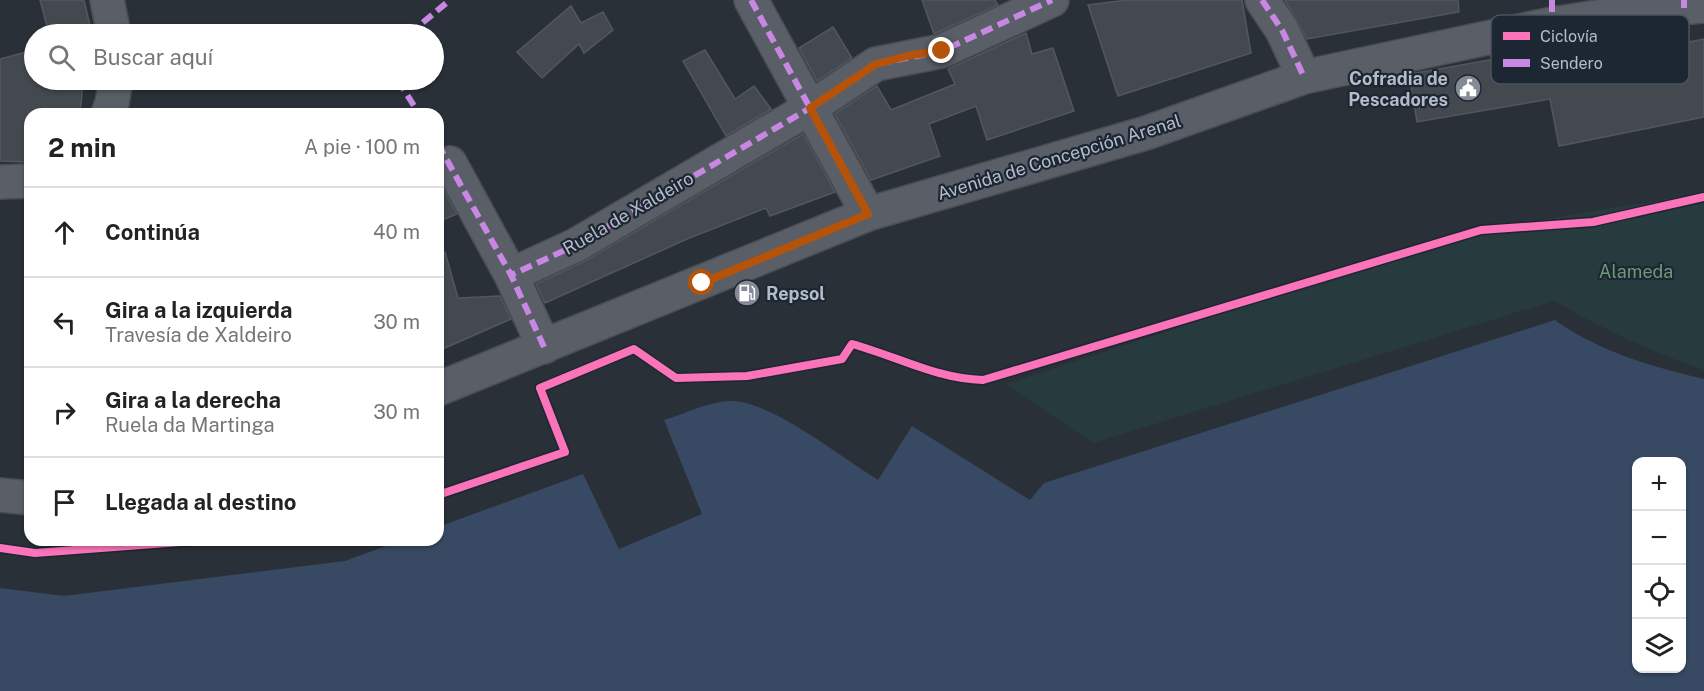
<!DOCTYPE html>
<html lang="es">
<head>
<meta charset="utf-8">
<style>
	:root { --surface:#fff; --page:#f2f2f2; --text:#222; --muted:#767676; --line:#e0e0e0 }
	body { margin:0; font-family:"Public Sans",sans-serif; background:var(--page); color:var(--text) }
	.controls { position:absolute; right:18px; bottom:18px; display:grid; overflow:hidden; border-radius:12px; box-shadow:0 2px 4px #0004 }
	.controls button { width:54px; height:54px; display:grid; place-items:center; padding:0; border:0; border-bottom:2px solid var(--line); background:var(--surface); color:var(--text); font:30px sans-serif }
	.stop { position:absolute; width:18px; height:18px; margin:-14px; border:4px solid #b45309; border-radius:50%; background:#fff }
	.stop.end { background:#b45309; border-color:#fff; box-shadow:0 2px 6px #0008 }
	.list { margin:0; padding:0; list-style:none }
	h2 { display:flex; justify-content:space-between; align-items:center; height:78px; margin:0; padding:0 24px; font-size:26px }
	h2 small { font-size:20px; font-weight:400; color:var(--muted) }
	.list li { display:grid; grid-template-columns:39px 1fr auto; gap:18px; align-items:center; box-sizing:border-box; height:90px; padding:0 24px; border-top:2px solid var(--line) }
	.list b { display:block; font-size:22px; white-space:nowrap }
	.list p { margin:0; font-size:20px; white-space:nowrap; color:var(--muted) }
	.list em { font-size:20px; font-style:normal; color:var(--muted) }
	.icon { flex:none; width:33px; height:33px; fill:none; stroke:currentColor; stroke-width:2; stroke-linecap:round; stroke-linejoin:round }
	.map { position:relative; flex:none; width:1704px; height:691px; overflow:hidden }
	.search { position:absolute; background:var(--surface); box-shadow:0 2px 4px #0004; left:24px; top:24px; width:420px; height:66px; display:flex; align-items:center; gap:15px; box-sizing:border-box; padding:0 21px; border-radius:33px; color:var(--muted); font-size:22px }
	.panel { position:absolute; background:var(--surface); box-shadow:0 2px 4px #0004; left:24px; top:108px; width:420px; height:438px; border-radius:18px }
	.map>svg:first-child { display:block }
</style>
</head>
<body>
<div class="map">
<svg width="1704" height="691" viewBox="0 0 1704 691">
	<rect width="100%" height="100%" fill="#2a3038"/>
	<path fill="#273a3e" d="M1704 193V370C1651 352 1603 329 1554 301L1093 443 1005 384 1481 230Z"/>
	<path fill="#384963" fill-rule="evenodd" d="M1555 320C1598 351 1652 367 1704 379V691H0V588L64 596 345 561 402 540H438V527L583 474 619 549 702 514 664 420C685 414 709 401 732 401 770 401 844 459 878 480L912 426 1030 500 1044 483ZM1636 462H1682V668H1636Z"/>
	<path fill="#444950" stroke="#52575f" stroke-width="1.5" d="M40 0H84L92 34H49Z
		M922 0H995L998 5 934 34Z
		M1127 0H1242L1251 53 1118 96 1088 5Z
		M1285 0H1458L1459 12 1307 39Z
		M571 6 581 23 603 12 613 30 584 53 579 44 542 78 517 52Z
		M833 27 852 58 817 81 799 48Z
		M1026 33 1032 54 1053 48 1074 111 987 140 976 106 929 124 940 156 871 180 835 114 877 86 891 110 955 84 948 69Z
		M1704 39V117L1559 146 1550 99 1417 122 1409 74 1518 55 1522 75Z
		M34 50V80H83L81 105 78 114H30V162L0 161V59Z
		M705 50 735 99 754 86 771 109 726 136 683 61Z
		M803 134 835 192 770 216 766 208 687 239 545 303 536 284 585 261Z
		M438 180 457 214 438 222Z
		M445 252 458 298 500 296 511 319 438 351V253Z"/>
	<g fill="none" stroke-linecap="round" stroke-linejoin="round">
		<defs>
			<path id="minor" d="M107 0 114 34
				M751 0 868 214
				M1262 0 1282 30 1304 77
				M108 114 112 103 116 80
				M450 163 511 275
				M0 182 30 181
				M544 347 511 275 576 245 810 108 876 64 942 51 1052 0
				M438 389 868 214 1146 133 1304 77 1552 24 1624 13 1704 6
				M0 495 30 498"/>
		</defs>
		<use href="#minor" stroke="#484c53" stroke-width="36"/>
		<use href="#minor" stroke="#5a5e66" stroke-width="33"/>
		<path stroke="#c787e3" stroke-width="6" stroke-dasharray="12 6" stroke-linecap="butt" d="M751 0 868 214
			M1262 0 1282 30 1304 77
			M1552 0V24
			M1684 0V8
			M409 34 450 0
			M398 80 419 114
			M438 144 511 275
			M544 347 511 275 576 245 810 108 876 64 942 51 1052 0"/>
		<defs>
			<path id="cycleway" d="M438 495 565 452 540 388 634 349 676 378 747 376 842 359 852 344C896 356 937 379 983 380L1481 230 1593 222 1704 197
				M0 548 35 553 207 540"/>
		</defs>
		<use href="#cycleway" stroke="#1d2633" stroke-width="11"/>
		<use href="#cycleway" stroke="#fb73b8" stroke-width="8"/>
	</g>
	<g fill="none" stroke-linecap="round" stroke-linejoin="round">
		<path stroke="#b45309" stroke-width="8" d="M702 283 868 214 810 108 876 64 911 55 942 51"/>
	</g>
	<defs>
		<symbol id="civic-disc" viewBox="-11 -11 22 22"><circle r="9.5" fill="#848b96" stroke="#1d2633"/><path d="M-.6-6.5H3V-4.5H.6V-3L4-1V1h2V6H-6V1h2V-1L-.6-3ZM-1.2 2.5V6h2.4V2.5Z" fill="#fff"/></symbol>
		<symbol id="fuel-disc" viewBox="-11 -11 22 22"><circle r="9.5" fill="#848b96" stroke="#1d2633"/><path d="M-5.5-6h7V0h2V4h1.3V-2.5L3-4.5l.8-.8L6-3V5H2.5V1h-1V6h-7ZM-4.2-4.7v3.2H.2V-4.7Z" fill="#fff"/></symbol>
	</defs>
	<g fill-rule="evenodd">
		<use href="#civic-disc" x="1453" y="73" width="30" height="30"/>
		<use href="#fuel-disc" x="732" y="278" width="30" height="30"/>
	</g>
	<g text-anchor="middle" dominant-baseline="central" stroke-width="4.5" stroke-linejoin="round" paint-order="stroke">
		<g font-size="18" font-weight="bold" fill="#b4bcc9" stroke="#1d2633" text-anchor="end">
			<text x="1448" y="78">Cofradia de<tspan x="1448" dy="21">Pescadores</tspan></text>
			<text x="766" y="293" text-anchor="start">Repsol</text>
		</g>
		<g font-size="18" fill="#b4bcc9" stroke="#1d2633">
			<text transform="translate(1059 157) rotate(-17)">Avenida de Concepción Arenal</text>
			<text transform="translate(628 213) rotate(-30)">Ruela de Xaldeiro</text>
		</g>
		<g font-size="18" fill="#6b9a76" stroke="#1d2633">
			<text x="1636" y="271">Alameda</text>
		</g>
	</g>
	<rect x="1491" y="15" width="198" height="69" rx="9" fill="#1d2633" stroke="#4a5360" stroke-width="1.5"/>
	<rect x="1503" y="32" width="27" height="8" fill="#fb73b8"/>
	<rect x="1503" y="59" width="27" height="8" fill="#c787e3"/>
	<g font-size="16" fill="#b4bcc9">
		<text x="1540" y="42">Ciclovía</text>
		<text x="1540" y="69">Sendero</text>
	</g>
</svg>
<div class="controls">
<button>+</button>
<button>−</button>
<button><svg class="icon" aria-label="locate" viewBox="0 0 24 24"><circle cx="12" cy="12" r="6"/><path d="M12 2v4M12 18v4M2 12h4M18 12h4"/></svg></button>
<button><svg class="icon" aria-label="layers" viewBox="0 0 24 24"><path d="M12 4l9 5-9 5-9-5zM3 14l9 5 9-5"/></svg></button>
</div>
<div class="stop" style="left:702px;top:283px"></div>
<div class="stop end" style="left:942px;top:51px"></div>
<div class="search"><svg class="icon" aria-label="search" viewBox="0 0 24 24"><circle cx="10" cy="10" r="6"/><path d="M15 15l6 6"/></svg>Buscar aquí</div>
<section class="panel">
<h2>2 min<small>A pie · 100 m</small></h2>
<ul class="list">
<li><svg class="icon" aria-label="ahead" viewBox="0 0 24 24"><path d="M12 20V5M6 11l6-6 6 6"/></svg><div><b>Continúa</b></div><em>40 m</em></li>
<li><svg class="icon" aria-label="left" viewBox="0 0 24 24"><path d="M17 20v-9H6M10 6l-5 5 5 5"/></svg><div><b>Gira a la izquierda</b><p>Travesía de Xaldeiro</p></div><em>30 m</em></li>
<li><svg class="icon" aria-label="right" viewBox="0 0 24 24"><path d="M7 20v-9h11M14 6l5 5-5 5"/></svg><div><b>Gira a la derecha</b><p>Ruela da Martinga</p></div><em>30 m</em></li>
<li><svg class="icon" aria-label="arrive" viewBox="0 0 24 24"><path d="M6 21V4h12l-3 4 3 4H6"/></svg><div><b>Llegada al destino</b></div></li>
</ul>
</section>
</div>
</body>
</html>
